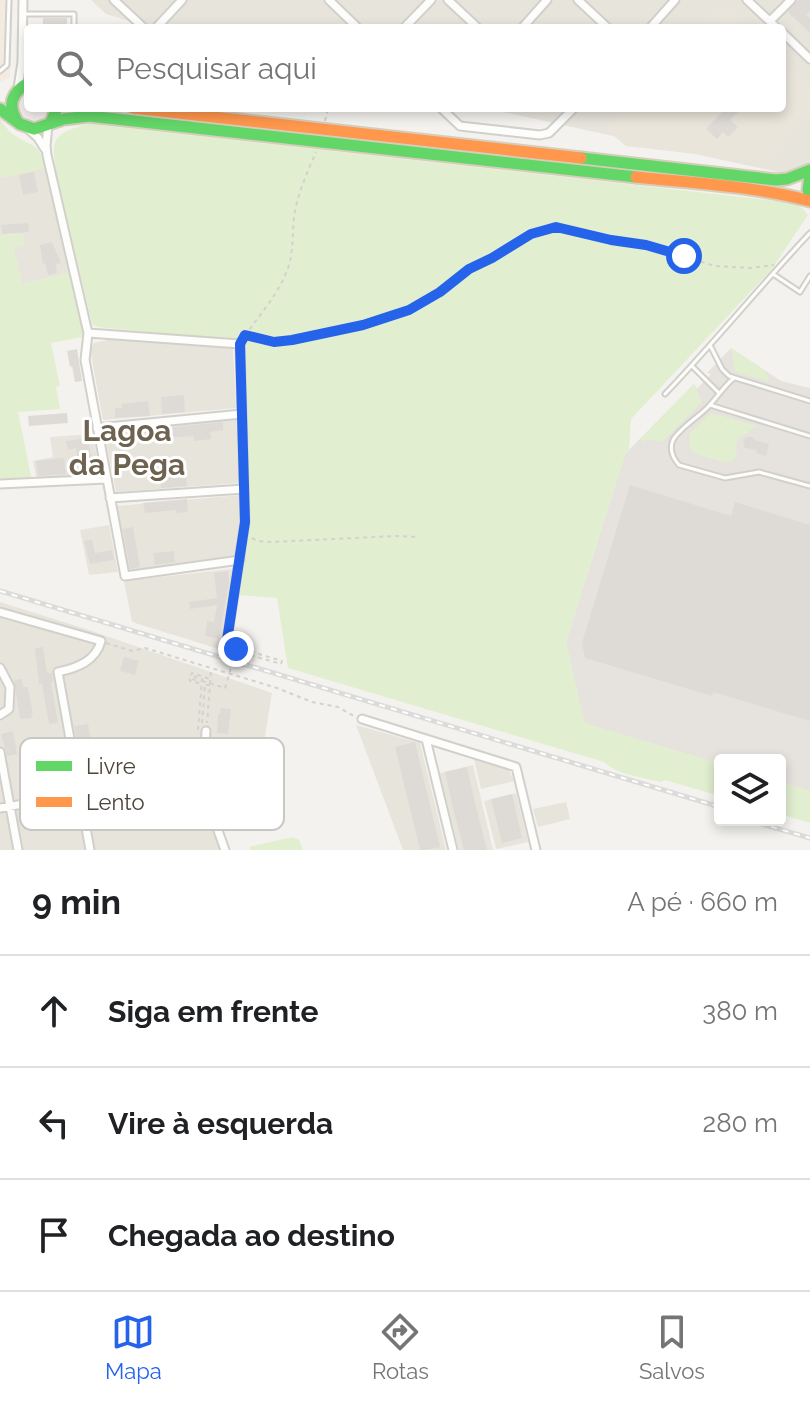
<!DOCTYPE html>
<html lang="pt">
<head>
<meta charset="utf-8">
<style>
	:root { --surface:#fff; --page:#f6f6f6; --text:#202124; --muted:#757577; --line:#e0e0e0; --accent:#2563eb }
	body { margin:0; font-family:Raleway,sans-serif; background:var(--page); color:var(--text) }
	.controls { position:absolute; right:24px; bottom:24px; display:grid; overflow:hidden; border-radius:8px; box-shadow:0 4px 12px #0003 }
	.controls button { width:72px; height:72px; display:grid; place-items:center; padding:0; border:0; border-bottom:2px solid var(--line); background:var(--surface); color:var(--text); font:40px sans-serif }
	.stop { position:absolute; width:24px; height:24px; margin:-18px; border:6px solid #2563eb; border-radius:50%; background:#fff }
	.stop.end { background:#2563eb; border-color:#fff; box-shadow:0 2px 8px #0008 }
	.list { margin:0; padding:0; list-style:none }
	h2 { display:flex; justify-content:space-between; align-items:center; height:104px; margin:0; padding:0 32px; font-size:34px }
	h2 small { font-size:26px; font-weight:400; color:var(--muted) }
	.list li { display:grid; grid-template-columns:52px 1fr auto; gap:24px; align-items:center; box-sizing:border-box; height:112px; padding:0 32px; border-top:2px solid var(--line) }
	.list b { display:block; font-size:30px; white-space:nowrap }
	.list em { font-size:26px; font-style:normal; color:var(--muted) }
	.icon { flex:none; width:44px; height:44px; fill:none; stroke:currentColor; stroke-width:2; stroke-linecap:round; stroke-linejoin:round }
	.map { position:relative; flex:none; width:810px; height:850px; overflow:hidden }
	.search { position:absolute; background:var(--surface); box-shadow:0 4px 12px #0003; left:24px; right:24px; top:24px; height:88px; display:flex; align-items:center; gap:20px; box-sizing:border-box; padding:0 28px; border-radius:8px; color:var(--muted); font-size:30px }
	.sheet { height:440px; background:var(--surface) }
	nav { display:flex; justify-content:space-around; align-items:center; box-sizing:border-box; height:112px; border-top:2px solid var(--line); background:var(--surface); font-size:22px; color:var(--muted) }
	nav a { display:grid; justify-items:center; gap:4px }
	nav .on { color:var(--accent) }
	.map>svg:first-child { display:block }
</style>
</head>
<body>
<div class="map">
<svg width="810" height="850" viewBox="0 0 810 850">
	<rect width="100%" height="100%" fill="#f4f2ee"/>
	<path fill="#e7e4dc" d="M91 0H810V179L485 108H782V28H152L106 14Z
		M47 167 72 272 22 284 13 248 23 234 0 235V178Z
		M122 338 233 349 236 408 103 420 90 349 94 343 111 339Z
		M236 420 240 483 116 492 104 431Z
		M92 434 101 475 37 481 33 461 53 457 50 437Z
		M241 495 240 527 236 558 132 572 129 570 117 506Z
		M109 525 118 572 89 575 80 530Z
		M232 569 222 650 132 622 124 581Z
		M0 602 89 630 272 693 264 742 212 749 209 781 254 772 266 809 224 824 226 850H0Z
		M356 725 420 743 446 850H403Z
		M474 759 509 770 514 781 481 789Z
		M473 765 493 850H459L440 773Z
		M516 793 528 842 496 849 484 801Z
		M566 802 570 819 538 827 533 809Z"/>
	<path fill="#f3ebdf" d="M0 0H13L10 77 0 82Z"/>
	<path fill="#e6e2de" d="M731 348 781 381 810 388V791L780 782V760H720V764L584 723 566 642 625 454 694 384 697 389 711 374 707 373Z"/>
	<path fill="#eae5da" d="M724 6 747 28H704Z
		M782 61 810 88V113L765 162 626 146 607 130 628 108H782Z"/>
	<path fill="#e1eecf" d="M0 119C4 125 8 131 14 135 32 148 39 141 46 168L0 178Z
		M90 124 787 202C796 204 803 207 808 215L771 270 631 419 629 449 625 454 566 642 585 723 720 764V796L665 780 660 782C642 777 618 775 604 762L288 668 277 598 236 595 240 590 249 524 250 505 242 342 98 327 92 324 55 167C56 161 53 155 54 148 55 131 77 127 90 124Z
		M24 234V245L13 248 22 284 72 272 86 331 82 337 51 343 60 386 56 387 60 409 18 412 32 481 0 482V235Z
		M731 348 767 372 766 373 770 382 735 372Z
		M694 384 702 402 663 441 659 442 648 439 645 442 640 439Z
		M710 414H716L757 426 737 440 736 446 737 454C734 459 734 462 727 462 726 463 714 459 713 459 698 455 685 453 690 433Z
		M780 782 810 791V823L780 814Z
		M292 837 299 840 303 850H251L249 847Z"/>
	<path fill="#e6e3df" d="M757 393 810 408V427L808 428 735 407Z"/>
	<path fill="#dedbd6" d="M798 0H810V11L806 15 810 18V33L788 12Z
		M43 18H67V28H43Z
		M726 108H742L730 120 738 127 728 137 723 132 717 139 706 129Z
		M34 172 38 192 23 195 19 175Z
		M28 223 29 232 2 234 1 225Z
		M52 242 61 263 56 264 57 273 48 275 45 263 43 264 40 245Z
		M77 349 82 381 75 382 72 366 70 367 67 351Z
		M184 395 185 412 162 414 161 397Z
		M148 401 150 416 115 418V408H122V404Z
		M67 413 68 423 29 426 28 416Z
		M223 422V430L210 432 211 439 194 441V436L128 441 127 432Z
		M746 437H752L755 440 769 444 766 456 756 453 757 450 745 448 743 442Z
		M87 438 95 470 80 473 76 448 68 450 66 441Z
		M64 458 66 474 38 476 36 461Z
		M186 475 187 486 161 488 160 476Z
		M630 485 731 516 735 502 810 525V721L713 692 712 696 585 658 582 643Z
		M187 499 188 512 176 513V510L145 513 143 503Z
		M133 527 140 567 130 569 123 529Z
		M92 540 95 553 112 550 114 560 90 564 84 541Z
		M174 551 175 562 155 565 153 553Z
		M228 571 229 583 219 639 205 636 207 621 214 622 217 605 190 609 189 602 217 598 214 573Z
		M43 647 47 673H52L53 682H51L58 723 49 724 42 684H39L35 648Z
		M124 657 139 661 135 675 120 671Z
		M22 679 23 687H28L33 714H31L32 718 20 719 14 680Z
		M221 708 231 709 228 734 217 733 218 713 220 714Z
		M88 724 91 742 93 741 95 751 79 754 74 726Z
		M13 731 17 754 7 756 1 734Z
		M415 742 440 847 426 850H420L395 747Z
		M467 767 475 803 487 850H464L453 808 445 772Z
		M512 794 522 838 502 843 491 799Z
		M54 805 56 813 30 816 31 820 19 822 18 812Z"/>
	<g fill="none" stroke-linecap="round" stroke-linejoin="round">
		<defs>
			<path id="lane" d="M23 14H74V28
				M0 71 7 65 9 0
				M773 274 800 292 810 276
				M711 347 722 369 729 376 810 401
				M692 366 719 393
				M734 378C723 387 717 398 707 408 698 417 679 429 673 440 669 449 673 458 679 465L725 478 759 472 810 486
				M665 394C715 342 760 286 810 233
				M710 405 810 436"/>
			<path id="street" d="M114 0 144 28
				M329 0 358 28
				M448 0 478 28
				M578 0 608 28
				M747 0 777 28
				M770 21 791 0
				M156 28 182 0
				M404 28 431 0
				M522 28 547 0
				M650 28 675 0
				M782 32 810 59
				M18 88 22 62 23 0
				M441 108 460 126 540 135 549 133 574 108
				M48 125 46 146 47 155 88 333 85 360 125 576 240 560
				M27 128 38 138 45 149
				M88 333 240 344 245 522 226 647
				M97 428 242 414
				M0 484 106 479
				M110 498 244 489
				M0 612 101 641C96 661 77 668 58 672L90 850
				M0 668 10 687 9 709 0 715
				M362 719 516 767 536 850
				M206 731 203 789 225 850
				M426 739 453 850
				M0 752 18 850
				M0 808 80 794"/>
			<path id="fast" d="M0 109 20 124 34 129 64 119 89 116 636 177
				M17 121C7 105 12 92 28 83
				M51 122 57 108
				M581 158 776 180 787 179 810 170
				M810 176 808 190 810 195"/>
			<path id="slow" d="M133 108 581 158
				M636 177C694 183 754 186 810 201"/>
		</defs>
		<use href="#lane" stroke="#d2d0cb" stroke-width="7"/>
		<use href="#street" stroke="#d2d0cb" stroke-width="11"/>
		<use href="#fast" stroke="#d6cebb" stroke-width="15"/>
		<use href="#slow" stroke="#d6cebb" stroke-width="15"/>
		<path stroke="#d3d2cc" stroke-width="2" stroke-dasharray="4 4" stroke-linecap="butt" d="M325 121 328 108
			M245 335 274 342 292 340 363 325 409 310 440 292 469 269 492 258 531 234 556 227 611 240 646 245 715 266 751 268 774 265
			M245 336C259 315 277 296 286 273 294 256 292 236 294 217 297 195 307 173 316 152
			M252 538 258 541 271 542 396 536 418 537
			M106 643 132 651 145 648 277 688 312 702 338 707 354 716
			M235 648H239L282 661 281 664 236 651 238 638
			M210 684 211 670
			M206 685H210L207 723
			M202 723 205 685
			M198 730 202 679 193 676 192 679 199 681 198 683 190 681 189 678 192 673 210 679"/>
		<use href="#lane" stroke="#fdfdfc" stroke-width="3"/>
		<use href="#street" stroke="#fdfdfc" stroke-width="7"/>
		<use href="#fast" stroke="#63d668" stroke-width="11"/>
		<use href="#slow" stroke="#ff974d" stroke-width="11"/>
		<defs>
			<path id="rail" d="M0 591 720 807
				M748 820 810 838"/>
		</defs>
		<use href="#rail" stroke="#dbdbda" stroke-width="5"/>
		<use href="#rail" stroke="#fff" stroke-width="2" stroke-dasharray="6" stroke-linecap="butt"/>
		<path stroke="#d3d2cc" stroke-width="2" stroke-dasharray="4 4" stroke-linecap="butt" d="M202 681 225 688 236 651"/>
	</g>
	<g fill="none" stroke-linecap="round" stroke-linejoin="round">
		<path stroke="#2563eb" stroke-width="10" d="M236 649 238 638 240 639 239 648 226 647 245 522 240 344 245 335 274 342 292 340 363 325 409 310 440 292 469 269 492 258 531 234 556 227 611 240 646 245 684 256"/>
	</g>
	<g text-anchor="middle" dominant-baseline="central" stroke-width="6" stroke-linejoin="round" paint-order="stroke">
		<g font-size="30" font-weight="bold" fill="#6e6250" stroke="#fff">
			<text x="127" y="430">Lagoa<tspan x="127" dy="34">da Pega</tspan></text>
		</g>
	</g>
	<rect x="20" y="738" width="264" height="92" rx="12" fill="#fff" stroke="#c9c7c4" stroke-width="2"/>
	<rect x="36" y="761" width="36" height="10" fill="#63d668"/>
	<rect x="36" y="797" width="36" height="10" fill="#ff974d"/>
	<g font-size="22" fill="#4b4439">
		<text x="86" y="774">Livre</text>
		<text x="86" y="810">Lento</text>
	</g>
</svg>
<div class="controls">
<button><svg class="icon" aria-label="layers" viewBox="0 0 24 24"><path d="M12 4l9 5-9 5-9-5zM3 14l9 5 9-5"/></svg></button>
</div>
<div class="stop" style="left:684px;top:256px"></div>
<div class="stop end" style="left:236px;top:649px"></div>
<div class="search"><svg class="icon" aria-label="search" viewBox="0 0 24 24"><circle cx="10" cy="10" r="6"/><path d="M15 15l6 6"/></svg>Pesquisar aqui</div>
</div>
<section class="sheet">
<h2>9 min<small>A pé · 660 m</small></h2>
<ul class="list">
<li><svg class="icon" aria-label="ahead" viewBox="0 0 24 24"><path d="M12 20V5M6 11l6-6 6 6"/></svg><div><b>Siga em frente</b></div><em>380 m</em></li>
<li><svg class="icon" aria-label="left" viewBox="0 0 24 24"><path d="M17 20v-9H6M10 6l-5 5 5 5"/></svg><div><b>Vire à esquerda</b></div><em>280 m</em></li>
<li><svg class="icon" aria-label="arrive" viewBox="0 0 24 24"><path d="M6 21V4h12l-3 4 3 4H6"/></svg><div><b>Chegada ao destino</b></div></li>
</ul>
</section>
<nav>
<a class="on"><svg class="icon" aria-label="map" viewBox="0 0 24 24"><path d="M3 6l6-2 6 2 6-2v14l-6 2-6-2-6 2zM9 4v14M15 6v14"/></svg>Mapa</a>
<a><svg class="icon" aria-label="directions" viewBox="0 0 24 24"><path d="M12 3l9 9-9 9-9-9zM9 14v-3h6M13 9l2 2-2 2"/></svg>Rotas</a>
<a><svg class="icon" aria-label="saved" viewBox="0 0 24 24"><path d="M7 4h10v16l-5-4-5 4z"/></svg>Salvos</a>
</nav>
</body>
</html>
